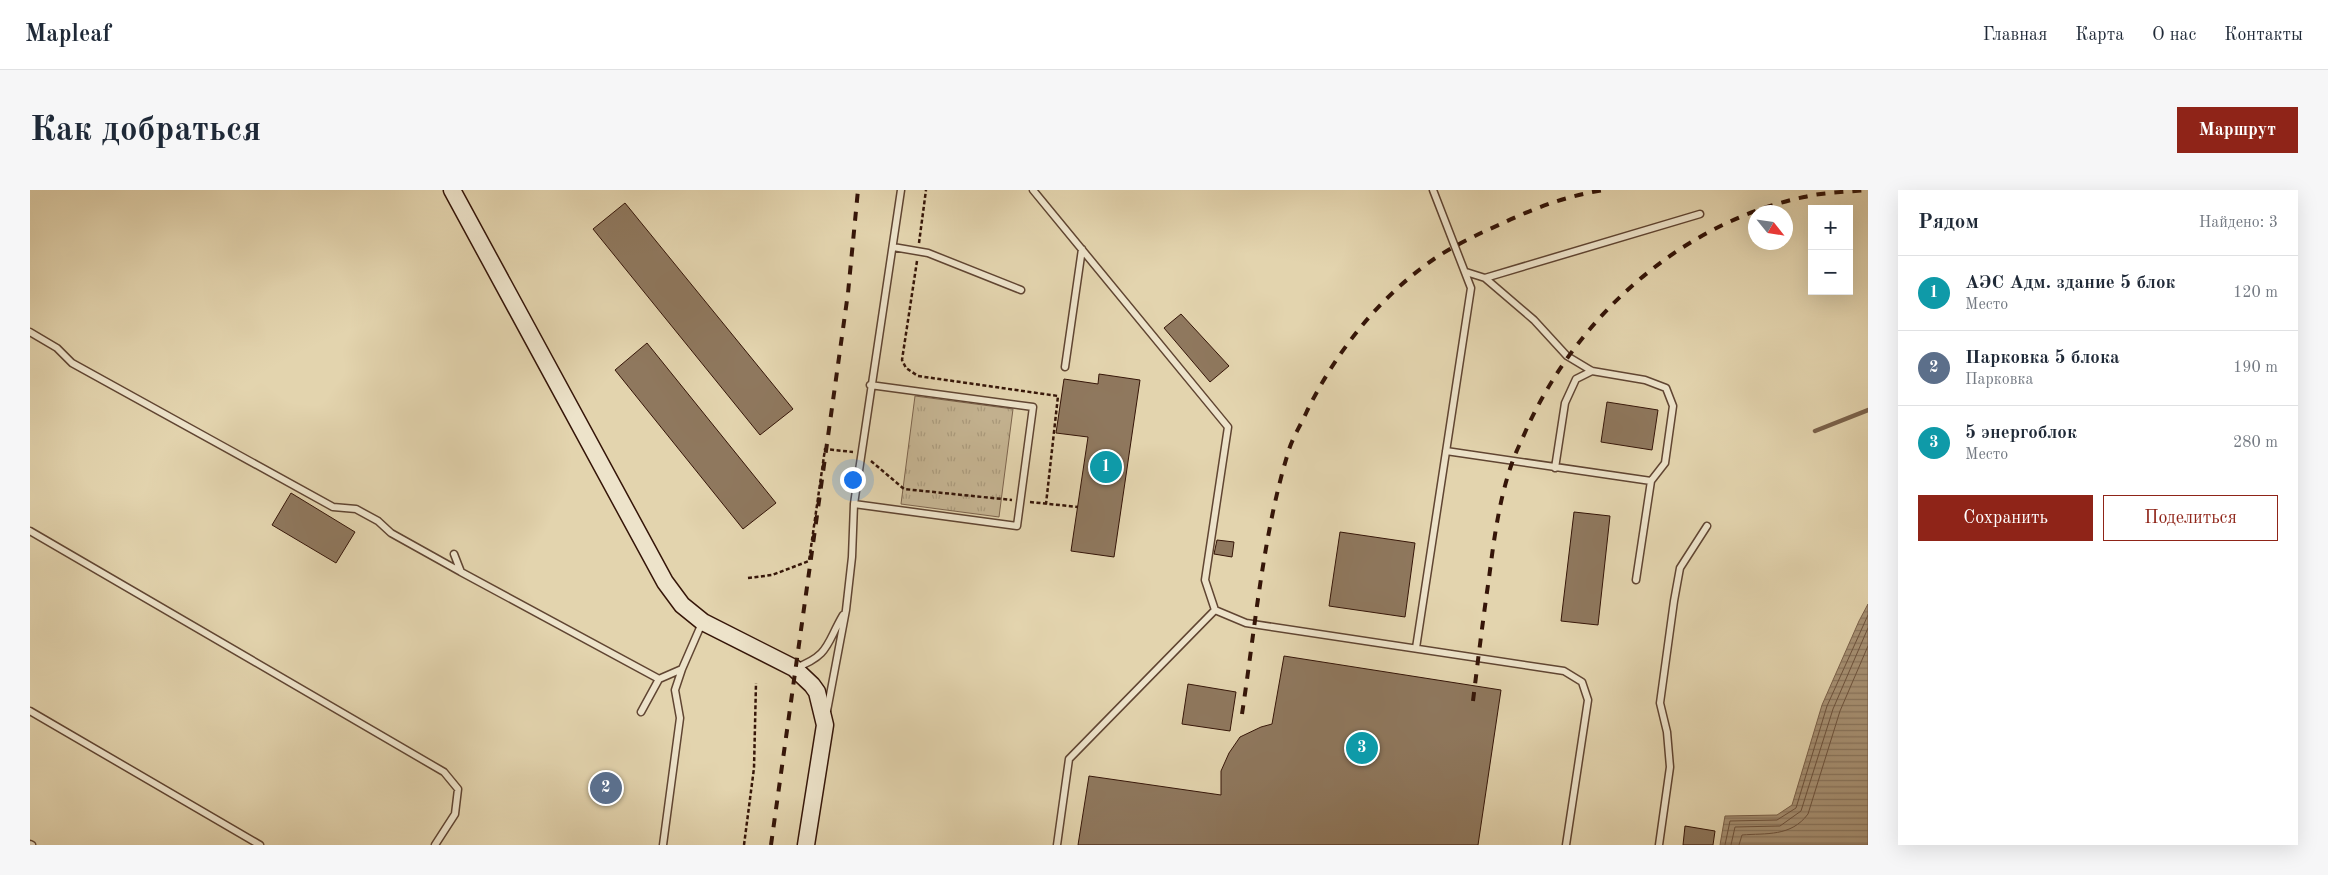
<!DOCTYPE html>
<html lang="ru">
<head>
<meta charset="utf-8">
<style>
	:root { --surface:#fff; --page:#f6f6f7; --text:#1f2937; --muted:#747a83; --line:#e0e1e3; --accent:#8f2418 }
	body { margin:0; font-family:"Old Standard TT",serif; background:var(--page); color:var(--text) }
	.controls { position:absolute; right:15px; top:15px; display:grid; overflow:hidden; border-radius:0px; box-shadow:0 5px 20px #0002 }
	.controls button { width:45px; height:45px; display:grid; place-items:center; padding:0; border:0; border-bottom:1px solid var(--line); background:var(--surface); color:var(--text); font:25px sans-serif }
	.compass { position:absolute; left:1718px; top:15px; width:45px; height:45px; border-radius:50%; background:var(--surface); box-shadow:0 5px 20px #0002; rotate:120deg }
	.you { position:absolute; left:822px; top:289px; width:18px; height:18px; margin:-12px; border:4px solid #fff; border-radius:50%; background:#1a73e8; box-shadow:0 0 0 8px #1a73e833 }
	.badge { display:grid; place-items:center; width:32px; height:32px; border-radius:50%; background:var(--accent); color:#fff; font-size:16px; font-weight:700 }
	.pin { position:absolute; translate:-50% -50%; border:2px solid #fff; box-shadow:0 1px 5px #0006 }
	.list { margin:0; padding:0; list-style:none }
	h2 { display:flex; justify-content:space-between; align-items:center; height:65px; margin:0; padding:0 20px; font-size:21px }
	h2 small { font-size:16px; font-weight:400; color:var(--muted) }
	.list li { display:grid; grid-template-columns:32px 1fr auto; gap:15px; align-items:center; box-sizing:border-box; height:75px; padding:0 20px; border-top:1px solid var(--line) }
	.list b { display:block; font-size:19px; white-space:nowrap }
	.list p { margin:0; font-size:16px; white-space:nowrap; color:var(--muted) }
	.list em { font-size:16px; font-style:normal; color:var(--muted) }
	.actions { display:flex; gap:10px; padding:15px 20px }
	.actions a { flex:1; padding:11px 0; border:1px solid var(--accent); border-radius:0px; text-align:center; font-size:18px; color:var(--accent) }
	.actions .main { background:var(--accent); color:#fff }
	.map { position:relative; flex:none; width:1838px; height:655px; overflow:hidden; border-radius:0px }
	header { display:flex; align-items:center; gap:30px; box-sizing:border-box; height:70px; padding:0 25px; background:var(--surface); border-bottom:1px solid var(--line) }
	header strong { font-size:24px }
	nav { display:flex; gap:28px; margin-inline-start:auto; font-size:18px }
	.intro { display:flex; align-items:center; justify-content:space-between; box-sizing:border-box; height:120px; padding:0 30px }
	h1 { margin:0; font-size:35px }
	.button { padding:12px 22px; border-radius:0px; background:var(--accent); color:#fff; font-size:18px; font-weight:700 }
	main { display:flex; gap:30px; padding:0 30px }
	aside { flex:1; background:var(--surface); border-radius:0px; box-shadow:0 5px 20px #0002 }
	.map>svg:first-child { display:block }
</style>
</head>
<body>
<header>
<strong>Mapleaf</strong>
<nav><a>Главная</a><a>Карта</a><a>О нас</a><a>Контакты</a></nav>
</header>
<div class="intro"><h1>Как добраться</h1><a class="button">Маршрут</a></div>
<main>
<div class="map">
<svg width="1838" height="655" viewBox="0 0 1838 655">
	<defs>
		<pattern id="grass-tufts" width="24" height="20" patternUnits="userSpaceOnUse" patternTransform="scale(1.25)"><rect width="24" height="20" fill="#c5b492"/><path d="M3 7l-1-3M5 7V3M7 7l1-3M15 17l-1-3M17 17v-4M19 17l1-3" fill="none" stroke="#aa9a7c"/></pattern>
		<pattern id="water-rules" width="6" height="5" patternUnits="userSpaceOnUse" patternTransform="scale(1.25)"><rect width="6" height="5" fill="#a89376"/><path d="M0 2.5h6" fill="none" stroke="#8a775f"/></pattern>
	</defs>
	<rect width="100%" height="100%" fill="#e3d4ae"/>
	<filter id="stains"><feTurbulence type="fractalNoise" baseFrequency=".004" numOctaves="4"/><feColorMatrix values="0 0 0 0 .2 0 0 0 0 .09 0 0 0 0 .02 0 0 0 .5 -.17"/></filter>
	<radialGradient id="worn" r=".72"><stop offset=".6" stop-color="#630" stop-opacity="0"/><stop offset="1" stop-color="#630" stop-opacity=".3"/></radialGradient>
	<path fill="url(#grass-tufts)" stroke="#7d644d" d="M885 206 983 219 969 327 871 314Z"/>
	<path fill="url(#water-rules)" stroke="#7a614a" d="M1838 414V655H1690L1695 626 1747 625 1762 615 1792 515 1829 431Z"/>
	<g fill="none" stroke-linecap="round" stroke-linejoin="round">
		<path stroke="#6e543f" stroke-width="1" d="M1695 655 1700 631 1747 630 1766 618 1797 516 1838 425
			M1701 655 1705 637 1750 636 1771 621 1803 519 1838 438
			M1709 655 1712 645C1736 643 1761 647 1778 624L1810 521 1838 456"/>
		<path stroke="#7a614a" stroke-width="4.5" d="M1785 241 1838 220"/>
	</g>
	<path fill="#8f785e" stroke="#351508" d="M595 13 763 219 730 245 563 39Z
		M1151 124 1199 176 1180 192 1134 138Z
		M617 153 746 313 713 339 585 180Z
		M1069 184 1110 190 1084 367 1041 361 1058 247 1026 243 1034 189 1068 194Z
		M1577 212 1628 220 1622 260 1571 252Z
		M261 303 325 342 306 373 242 335Z
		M1544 322 1580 326 1568 435 1531 431Z
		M1310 342 1385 353 1375 427 1299 416Z
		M1187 350 1204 352 1202 367 1184 364Z
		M1254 466 1471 500 1448 655H1048L1059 586 1191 605V581L1199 563 1210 547 1231 537 1242 534Z
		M1158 494 1206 502 1200 541 1152 534Z
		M1655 636 1685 641 1683 655H1653Z"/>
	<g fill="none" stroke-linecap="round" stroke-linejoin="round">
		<defs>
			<path id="lane" d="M1003 0 1198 237 1175 390 1185 420 1216 433 1534 481 1552 492 1558 510 1536 655
				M863 57 898 63 991 100
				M1455 88 1670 24
				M0 142 27 158 42 173 303 317 326 319 348 331 361 343 431 382
				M1035 177 1052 59
				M1416 261 1621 291 1635 273 1643 216 1636 198 1615 190 1562 181 1537 166 1504 130 1455 88 1436 82
				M1525 278 1535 213 1546 189 1562 181
				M824 314 987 336 1003 217 840 195
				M0 341 414 582 428 599 425 624 405 655
				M424 364 431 382 629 489
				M1606 390 1621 291
				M1386 458 1441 98 1403 0
				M765 478C800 465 796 454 813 425
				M0 521 230 655
				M797 521 816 420 822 367 824 314 871 0
				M611 522 629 489 652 479
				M0 654 2 655
				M633 655 650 528 645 500 652 479 672 433
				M1027 655 1039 569 1185 420
				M1629 655 1640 577 1637 542 1630 513 1644 411 1650 378 1677 336"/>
			<path id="secondary" d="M422 0 635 392 652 415 673 432 764 478 782 495 787 502 795 535 776 655"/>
		</defs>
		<use href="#lane" stroke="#604532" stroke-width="9"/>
		<use href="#secondary" stroke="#351508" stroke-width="19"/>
		<path stroke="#351508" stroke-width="2.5" stroke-dasharray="4 2.5" stroke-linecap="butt" d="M889 53 896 0
			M887 71 872 170 876 178 888 186 1028 206 1016 314
			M841 271 874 299 982 310
			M1000 312 1048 317
			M718 388 742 385 779 371 795 259 823 262
			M714 655 724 578 726 493"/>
		<use href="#lane" stroke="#ede3ca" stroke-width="6"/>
		<use href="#secondary" stroke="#ede3ca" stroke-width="16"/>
		<path stroke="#351508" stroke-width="4" stroke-dasharray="9 9" stroke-linecap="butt" d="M1443 511C1448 470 1453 429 1459 388 1464 349 1469 310 1482 273 1486 261 1492 250 1497 238 1548 126 1651 33 1774 7 1795 2 1817 2 1838 0
			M1212 524C1225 439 1233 344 1258 263 1262 248 1271 235 1277 221 1306 162 1349 107 1404 69 1425 55 1448 44 1471 34 1504 18 1539 5 1575 0
			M741 655 818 103 828 0"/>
	</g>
	<rect width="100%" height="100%" filter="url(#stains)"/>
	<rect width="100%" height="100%" fill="url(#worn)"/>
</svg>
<div class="controls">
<button>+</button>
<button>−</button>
</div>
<svg class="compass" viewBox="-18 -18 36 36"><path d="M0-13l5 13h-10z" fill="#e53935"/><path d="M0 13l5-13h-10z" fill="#747a83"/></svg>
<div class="you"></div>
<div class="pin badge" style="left:1076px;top:277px;background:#0f9aa8">1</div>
<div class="pin badge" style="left:576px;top:598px;background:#5c6f8a">2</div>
<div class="pin badge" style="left:1332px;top:558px;background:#0f9aa8">3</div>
</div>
<aside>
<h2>Рядом<small>Найдено: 3</small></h2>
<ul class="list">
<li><span class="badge" style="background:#0f9aa8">1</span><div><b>АЭС Адм. здание 5 блок</b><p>Место</p></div><em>120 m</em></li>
<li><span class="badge" style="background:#5c6f8a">2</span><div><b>Парковка 5 блока</b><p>Парковка</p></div><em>190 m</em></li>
<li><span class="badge" style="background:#0f9aa8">3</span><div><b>5 энергоблок</b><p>Место</p></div><em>280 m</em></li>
</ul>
<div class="actions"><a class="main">Сохранить</a><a>Поделиться</a></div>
</aside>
</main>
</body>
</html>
